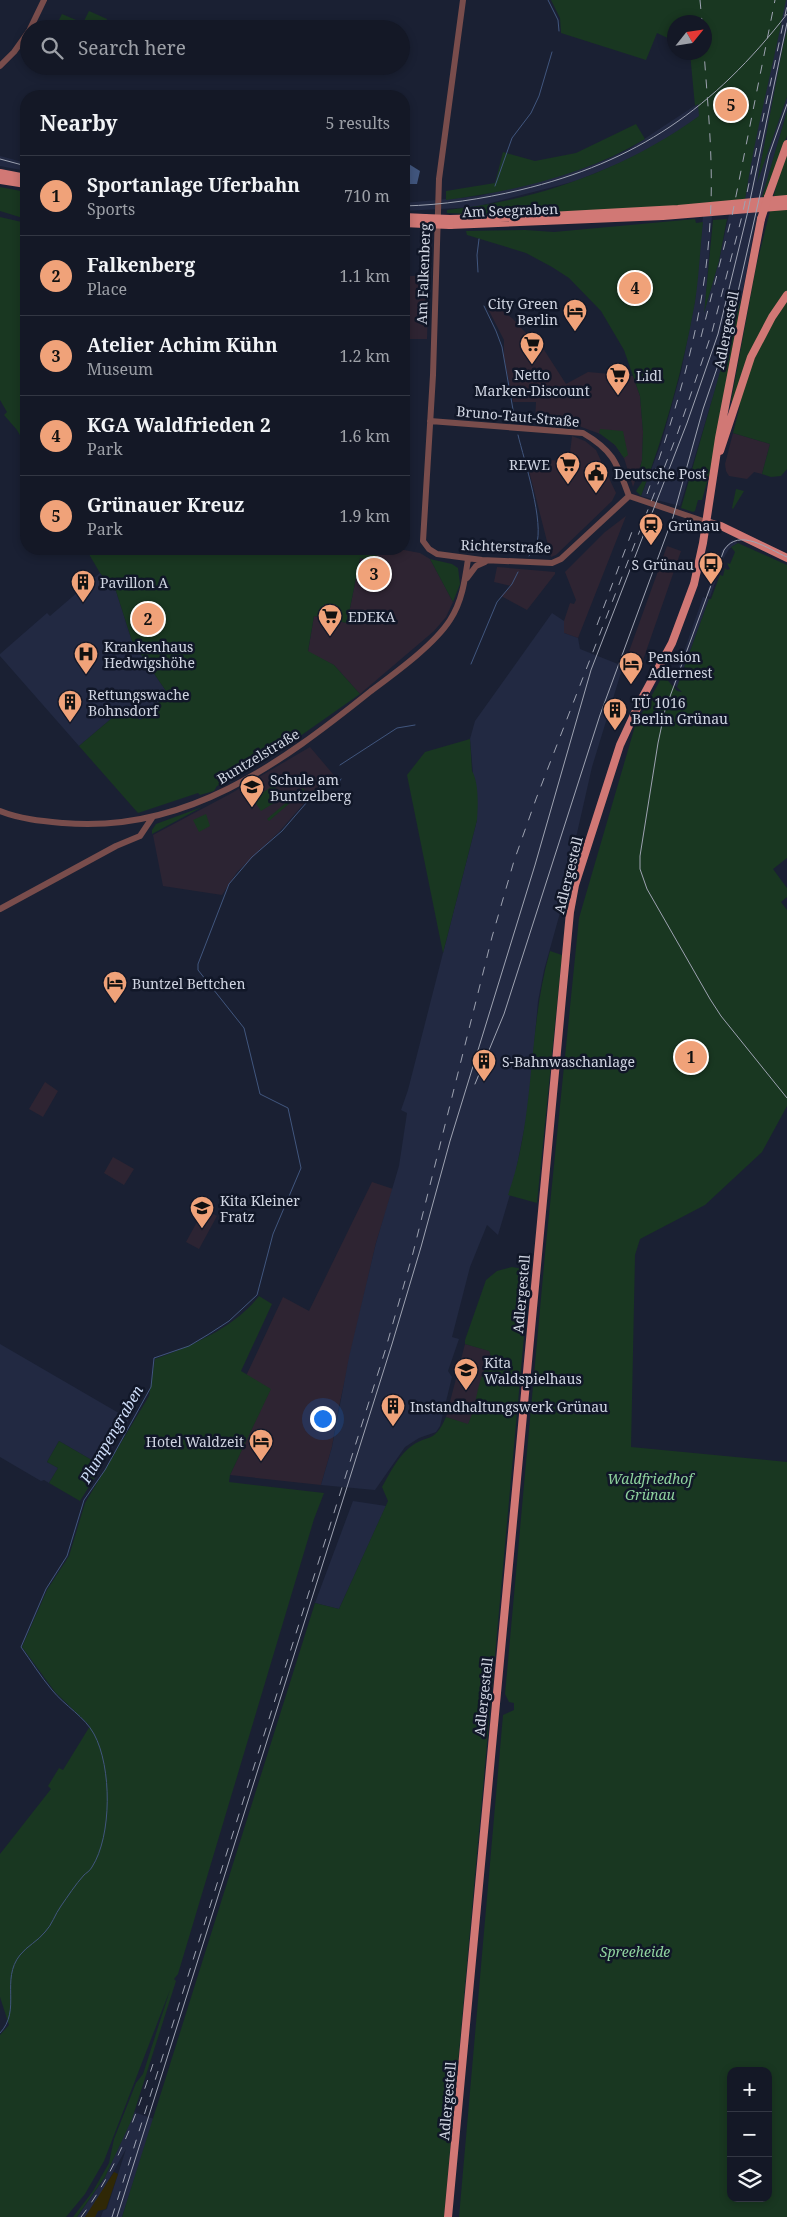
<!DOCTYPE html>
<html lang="en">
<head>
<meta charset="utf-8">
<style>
	:root { --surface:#141826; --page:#1d212e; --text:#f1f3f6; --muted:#9da0a7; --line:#333743; --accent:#f0a279 }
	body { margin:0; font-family:"Noto Serif",serif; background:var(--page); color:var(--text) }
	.controls { position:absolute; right:15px; bottom:15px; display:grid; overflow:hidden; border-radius:10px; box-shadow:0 2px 8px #0003 }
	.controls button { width:45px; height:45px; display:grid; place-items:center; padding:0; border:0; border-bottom:1px solid var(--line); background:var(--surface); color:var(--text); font:25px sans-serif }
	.compass { position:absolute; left:667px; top:15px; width:45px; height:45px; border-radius:50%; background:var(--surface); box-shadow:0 2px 8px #0003; rotate:60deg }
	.you { position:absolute; left:322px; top:1418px; width:18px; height:18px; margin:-12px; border:4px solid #fff; border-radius:50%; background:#1a73e8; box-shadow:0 0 0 8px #1a73e833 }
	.badge { display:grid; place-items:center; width:32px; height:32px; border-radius:50%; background:var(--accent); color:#111; font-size:16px; font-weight:700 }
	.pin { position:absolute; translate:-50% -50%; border:2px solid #fff; box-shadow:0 1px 5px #0006 }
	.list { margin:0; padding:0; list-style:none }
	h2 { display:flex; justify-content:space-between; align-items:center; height:65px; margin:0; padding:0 20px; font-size:21px }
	h2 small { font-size:16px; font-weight:400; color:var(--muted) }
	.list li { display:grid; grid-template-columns:32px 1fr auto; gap:15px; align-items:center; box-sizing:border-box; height:80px; padding:0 20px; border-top:1px solid var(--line) }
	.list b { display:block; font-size:19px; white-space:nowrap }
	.list p { margin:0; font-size:16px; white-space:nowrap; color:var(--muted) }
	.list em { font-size:16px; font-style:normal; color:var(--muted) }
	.icon { flex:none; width:28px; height:28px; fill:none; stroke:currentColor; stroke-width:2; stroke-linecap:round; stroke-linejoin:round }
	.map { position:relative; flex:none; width:787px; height:2217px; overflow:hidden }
	.search { position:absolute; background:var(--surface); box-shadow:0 2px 8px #0003; left:20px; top:20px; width:390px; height:55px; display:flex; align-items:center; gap:12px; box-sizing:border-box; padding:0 18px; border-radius:28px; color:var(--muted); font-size:19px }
	.panel { position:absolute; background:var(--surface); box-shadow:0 2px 8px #0003; left:20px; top:90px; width:390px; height:465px; border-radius:20px }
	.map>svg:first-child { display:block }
</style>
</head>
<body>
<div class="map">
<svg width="787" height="2217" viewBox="0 0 787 2217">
	<rect width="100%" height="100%" fill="#1a2033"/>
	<path fill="#2e2432" d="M405 276H429L427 339H404Z
		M490 301 513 319 536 344 539 342 566 384 588 372 633 376 640 396 643 432 642 461 633 487 624 458 615 445 603 435 576 425 535 422 536 402H513L504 357V340L486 305Z
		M733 433 770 444 762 474 754 472 747 479 729 476 726 471 725 464Z
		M572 436 585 441 596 450 616 493 612 501 556 555 551 557 526 459 569 461Z
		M626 516 578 638 564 633V621L570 603 574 604 576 600 565 572 605 532Z
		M667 546 681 551 642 663 627 657Z
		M378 549H399L420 553 430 559 453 602 446 617 434 631 360 694 334 665 308 652 314 616 347 623 360 558 375 562Z
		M497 567 555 572V574L527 610 501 596 511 586 494 582Z
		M45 1082 58 1091 43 1117 29 1109Z
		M113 1157 134 1169 124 1185 104 1173Z
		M372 1182 393 1189 376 1243 338 1411 332 1447 321 1485 230 1475 270 1390 246 1376 283 1297 309 1311Z"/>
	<path fill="#222942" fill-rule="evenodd" d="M782 0H787V30L758 178 787 97V111L756 220 742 295 730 341 680 506 641 496 661 444 681 372 695 300 704 206 701 115 677 132 643 152 618 164 576 181 475 207 404 211V203L479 196 572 172 605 160 629 149 702 101 704 52ZM732 201 719 260 705 309 713 202Z
		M0 156 26 163V171L0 166Z
		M732 540 738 543 729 549 723 559 721 554 722 550Z
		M718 561 722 563 710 597 706 595Z
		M100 573 116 591 132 641 168 694 140 720 125 707 79 746 0 656V654L47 613 50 616Z
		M703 597 709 599 677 687 673 683Z
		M552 613 564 621V633L578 638 580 649 623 666 592 767 575 842 567 888 544 970 538 1001 529 1105 514 1181 498 1235 487 1225 470 1267 452 1337 459 1339 448 1371 452 1377 440 1426 436 1432 419 1438 405 1447 375 1490 321 1485 332 1447 349 1357 376 1243 399 1166 407 1113 401 1110 408 1090 477 820 470 739 475 721Z
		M0 1344 129 1419 102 1466 59 1441 47 1462 58 1468 49 1483 44 1480 41 1481 0 1457Z
		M353 1501 386 1506 339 1609 315 1603Z
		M134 2112 154 2119 122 2217H101L103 2211 107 2209 126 2149 94 2206 85 2217H77L105 2177Z"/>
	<path fill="#2c2433" d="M310 747 338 780 319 786 279 832 237 872 222 895 163 886 153 835 230 794Z
		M204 1209 217 1216 199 1249 186 1242Z
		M465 1344 490 1351 491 1354 474 1412 468 1425 446 1417Z"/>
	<path fill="#193721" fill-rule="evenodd" d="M551 0H786C773 67 755 133 745 200L704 206 493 215 447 213V210C536 201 626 169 699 116L698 104 695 106 690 53 704 52V22H674V41L657 33 646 60 561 33 560 18Z
		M89 11 107 19 103 29H69L57 24 62 14 83 23Z
		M787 30V97L757 183 783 46Z
		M787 111V136L765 196 762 197Z
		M636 124 645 139C585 175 515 191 446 200V191L495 183 503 152 535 161 576 153Z
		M787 152V469L781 476 771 477 762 474 770 444 733 433 740 406 731 401 756 267 777 183Z
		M0 187 26 192V219L0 211Z
		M0 217 26 223V446L17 430 4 415 7 412 0 400Z
		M695 219 696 223 703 222C700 249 699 276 695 302 683 369 665 433 641 496L636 491 642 482 640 468 642 460 643 432 640 396 624 350 601 311 569 278 552 267 526 253 467 235 466 231 525 230 554 232Z
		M727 219 719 261 704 313 713 220Z
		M742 295 713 461 702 500H698L695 511 693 512 681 508Z
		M600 429 623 431 628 455 624 458 615 445 599 433Z
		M736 489 744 491 733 509 732 508Z
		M738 543 787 565V858L773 869 787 888V897L781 902 787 910V1106L762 1152 705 1205 640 1239 635 1255 631 1447 787 1462V2217H459L503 1715 514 1710V1703L509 1702 505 1694 545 1254 579 918 635 726 663 675 677 691 682 692 677 687 709 599H711L720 575 723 576 725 568 727 570 730 569 727 563 730 564 735 552 731 547ZM731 2071H768V2198H731Z
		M86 549H378L375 562 360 558 347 623 314 616 308 651 334 665 360 694 266 760 217 786 214 791 200 795 198 793 138 813 79 746 125 707 140 720 168 694 132 641 116 591 100 573Z
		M430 559 452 564 458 568 460 584 453 602Z
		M470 739 472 771C479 783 478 805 477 820L443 953 407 775 425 752Z
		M274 785 282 798 261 811 253 799Z
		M303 788 305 790 269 821 267 819Z
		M202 807 152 834V830L156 824Z
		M206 814 210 826 199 832 193 820Z
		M550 951 562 955 537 1203 508 1195C536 1116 527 1031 550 951Z
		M512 1267 530 1270 444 2217H122L315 1603 339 1609 388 1501 382 1487C389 1474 398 1457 409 1448 427 1433 434 1445 446 1417L468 1424C476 1408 476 1390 483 1373 486 1365 494 1360 489 1351L465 1344V1340L486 1280 497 1271Z
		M259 1296 272 1304 241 1371 271 1389 230 1475 229 1482 324 1493 314 1519 178 1974 174 1979 176 1981 132 2119 105 2177 77 2217H73L93 2191 109 2163 114 2139 136 2083 143 2074 170 1990 104 2161 85 2194 66 2217H0V2035L9 2025 0 1997V1854L51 1789 48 1786 59 1768 63 1770 90 1726 55 1692 22 1647 47 1590 69 1556 85 1503 149 1396 155 1359C191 1346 234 1328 259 1296Z
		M59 1441 102 1466 80 1501 49 1483 58 1468 47 1462Z"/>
	<path fill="#302806" d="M114 2172 118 2174 106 2209 98 2211 95 2217H85Z"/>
	<path fill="#41567e" d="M404 161 420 171 417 184H404Z"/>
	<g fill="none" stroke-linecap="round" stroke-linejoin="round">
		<path stroke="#41567e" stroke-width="1" d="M548 0 558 20 559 31
			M495 186 512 138 531 113 539 96 552 52
			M478 272 477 255 479 239
			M484 306 496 331 502 347 515 421
			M518 435C524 460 545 523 536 546 534 549 531 553 529 556
			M471 664 497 602 512 584 518 572
			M340 765 397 728 415 725
			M0 2033C22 2010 0 1980 20 1955 27 1946 38 1941 45 1932 52 1925 55 1914 61 1906 68 1896 75 1885 84 1875 86 1873 90 1871 92 1867 112 1836 112 1767 94 1734 85 1717 65 1706 52 1690 41 1677 31 1661 21 1647L46 1589 67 1556 84 1500 105 1470 151 1387 154 1358 189 1346 209 1334 229 1321 257 1295 273 1234 301 1168 288 1108 260 1094 244 1028 198 970V964L229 884 252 857 282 831 320 787 338 783 341 779"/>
		<path stroke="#794d4c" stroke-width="6" d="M463 0 439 179 433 375 423 541 429 549 437 554 482 560 552 563 561 559 629 496
			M30 29 44 0
			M0 66 14 52 29 31
			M430 421 583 433C614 451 617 464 629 496
			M629 496 706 522
			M467 578 476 566 485 562
			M0 811C20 819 42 821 63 823 185 834 280 764 371 691 395 673 434 645 450 620 462 602 465 580 468 559
			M0 909 116 846 140 836 152 818"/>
		<path stroke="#d17875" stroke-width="8" d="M0 173 26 178
			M0 180 26 184
			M768 197 787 144
			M404 217 425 218
			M450 219 531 217 678 209 787 199
			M404 223 424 224
			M450 225 663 216 787 206
			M720 451 751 357 772 317 787 295
			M706 522 721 526 787 558
			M448 2217 570 912 575 885 620 745 640 702 672 643 694 584 703 543 719 438 761 219"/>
		<path stroke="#9ea3b2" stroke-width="1" d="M0 159 26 166
			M404 206C443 205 482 199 520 190 637 162 714 108 787 14
			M787 557C768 549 739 527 724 550L665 710 658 743 640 856V869L647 889 710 999 721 1016 787 1098
			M475 1084 504 1014 600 715 673 517 703 409 728 336 769 155 787 104
			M117 2217 392 1344 421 1247 450 1141 535 865 591 670 687 423 718 334 747 215 787 23"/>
		<path stroke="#9ea3b2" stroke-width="1" stroke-dasharray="9 9" stroke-linecap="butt" d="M700 0 702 22
			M701 337 732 216 775 0
			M647 494C678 406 705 316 710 222 714 166 708 109 704 52
			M597 625 633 529
			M81 2217C116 2171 135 2119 153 2064
			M112 2217 385 1351 413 1253 492 937 514 861 536 799 678 432 712 332 742 216 787 6"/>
		<path stroke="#d17875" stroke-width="8" d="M425 218 450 219
			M761 219 768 197
			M424 224 450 225"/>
	</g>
	<defs>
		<symbol id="hotel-pin" viewBox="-11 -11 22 30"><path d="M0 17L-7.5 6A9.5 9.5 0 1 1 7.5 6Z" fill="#f0a279" stroke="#111728"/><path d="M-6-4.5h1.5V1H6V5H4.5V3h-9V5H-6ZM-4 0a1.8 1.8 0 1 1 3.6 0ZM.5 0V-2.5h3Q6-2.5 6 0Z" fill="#111"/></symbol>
		<symbol id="supermarket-pin" viewBox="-11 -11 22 30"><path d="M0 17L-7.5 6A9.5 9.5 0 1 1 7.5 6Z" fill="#f0a279" stroke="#111728"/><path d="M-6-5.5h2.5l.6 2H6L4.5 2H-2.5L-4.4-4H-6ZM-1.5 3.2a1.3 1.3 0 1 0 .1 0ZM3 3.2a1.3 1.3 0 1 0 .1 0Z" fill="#111"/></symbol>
		<symbol id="civic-pin" viewBox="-11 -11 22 30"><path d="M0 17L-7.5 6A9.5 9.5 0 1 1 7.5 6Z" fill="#f0a279" stroke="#111728"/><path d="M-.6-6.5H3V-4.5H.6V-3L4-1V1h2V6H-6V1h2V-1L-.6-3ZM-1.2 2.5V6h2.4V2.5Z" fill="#111"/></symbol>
		<symbol id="station-pin" viewBox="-11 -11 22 30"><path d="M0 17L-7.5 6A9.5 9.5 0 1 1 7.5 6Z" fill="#f0a279" stroke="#111728"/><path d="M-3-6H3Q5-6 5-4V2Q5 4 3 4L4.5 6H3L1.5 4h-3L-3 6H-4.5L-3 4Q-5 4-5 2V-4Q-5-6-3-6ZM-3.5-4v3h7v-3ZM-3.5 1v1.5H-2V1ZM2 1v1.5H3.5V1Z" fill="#111"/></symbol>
		<symbol id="bus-pin" viewBox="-11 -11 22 30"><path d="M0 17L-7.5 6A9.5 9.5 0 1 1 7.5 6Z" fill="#f0a279" stroke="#111728"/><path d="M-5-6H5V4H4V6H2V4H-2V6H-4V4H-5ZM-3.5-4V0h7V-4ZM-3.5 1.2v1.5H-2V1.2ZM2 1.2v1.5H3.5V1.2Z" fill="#111"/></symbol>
		<symbol id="building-pin" viewBox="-11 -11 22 30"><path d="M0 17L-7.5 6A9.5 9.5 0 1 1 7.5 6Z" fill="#f0a279" stroke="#111728"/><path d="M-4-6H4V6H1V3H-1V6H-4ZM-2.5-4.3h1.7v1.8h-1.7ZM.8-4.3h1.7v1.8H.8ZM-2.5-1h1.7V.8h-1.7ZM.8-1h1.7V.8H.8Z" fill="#111"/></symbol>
		<symbol id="hospital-pin" viewBox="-11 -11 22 30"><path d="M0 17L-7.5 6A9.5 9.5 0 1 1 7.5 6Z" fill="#f0a279" stroke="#111728"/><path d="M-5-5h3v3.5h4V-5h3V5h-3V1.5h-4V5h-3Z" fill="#111"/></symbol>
		<symbol id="school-pin" viewBox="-11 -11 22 30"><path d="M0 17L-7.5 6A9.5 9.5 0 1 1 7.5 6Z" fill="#f0a279" stroke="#111728"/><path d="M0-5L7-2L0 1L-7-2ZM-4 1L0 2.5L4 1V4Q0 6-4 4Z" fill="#111"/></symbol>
	</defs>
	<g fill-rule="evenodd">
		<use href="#hotel-pin" x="561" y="297" width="28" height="38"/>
		<use href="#supermarket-pin" x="518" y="330" width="28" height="38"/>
		<use href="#supermarket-pin" x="604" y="361" width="28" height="38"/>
		<use href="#supermarket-pin" x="554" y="450" width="28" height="38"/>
		<use href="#civic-pin" x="582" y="459" width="28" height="38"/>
		<use href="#station-pin" x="637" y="511" width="28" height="38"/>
		<use href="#bus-pin" x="697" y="550" width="28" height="38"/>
		<use href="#building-pin" x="69" y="568" width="28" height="38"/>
		<use href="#supermarket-pin" x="316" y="602" width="28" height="38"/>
		<use href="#hospital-pin" x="72" y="640" width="28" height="38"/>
		<use href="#hotel-pin" x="617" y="650" width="28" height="38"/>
		<use href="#building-pin" x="56" y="688" width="28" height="38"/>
		<use href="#building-pin" x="601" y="696" width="28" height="38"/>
		<use href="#school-pin" x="238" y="773" width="28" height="38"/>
		<use href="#hotel-pin" x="101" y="969" width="28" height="38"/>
		<use href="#building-pin" x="470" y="1047" width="28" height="38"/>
		<use href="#school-pin" x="188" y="1194" width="28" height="38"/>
		<use href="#school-pin" x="452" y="1356" width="28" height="38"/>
		<use href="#building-pin" x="379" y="1392" width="28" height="38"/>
		<use href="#hotel-pin" x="247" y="1427" width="28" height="38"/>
	</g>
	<g text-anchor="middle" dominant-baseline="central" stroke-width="5" stroke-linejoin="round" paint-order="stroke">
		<g font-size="14" fill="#d0d5e2" stroke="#111728">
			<text transform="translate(510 210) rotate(-2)">Am Seegraben</text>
			<text transform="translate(423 274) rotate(-88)">Am Falkenberg</text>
			<text transform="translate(726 330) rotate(-79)">Adlergestell</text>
			<text transform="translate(518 416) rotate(5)">Bruno-Taut-Straße</text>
			<text transform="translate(506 546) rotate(2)">Richterstraße</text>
			<text transform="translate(258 756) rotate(-31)">Buntzelstraße</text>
			<text transform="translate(568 875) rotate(-76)">Adlergestell</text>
			<text transform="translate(521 1294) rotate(-85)">Adlergestell</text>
			<text transform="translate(483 1697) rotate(-84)">Adlergestell</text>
			<text transform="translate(447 2101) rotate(-85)">Adlergestell</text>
		</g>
		<g font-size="14" fill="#d0d5e2" stroke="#111728" text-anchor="start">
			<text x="558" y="303" text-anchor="end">City Green<tspan x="558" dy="16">Berlin</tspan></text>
			<text x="532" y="374" text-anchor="middle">Netto<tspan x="532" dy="16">Marken-Discount</tspan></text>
			<text x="636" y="375">Lidl</text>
			<text x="550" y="464" text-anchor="end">REWE</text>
			<text x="614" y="473">Deutsche Post</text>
			<text x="668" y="525">Grünau</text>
			<text x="694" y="564" text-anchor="end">S Grünau</text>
			<text x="100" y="582">Pavillon A</text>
			<text x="348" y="616">EDEKA</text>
			<text x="104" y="646">Krankenhaus<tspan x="104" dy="16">Hedwigshöhe</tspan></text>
			<text x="648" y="656">Pension<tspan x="648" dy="16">Adlernest</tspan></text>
			<text x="88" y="694">Rettungswache<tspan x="88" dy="16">Bohnsdorf</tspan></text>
			<text x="632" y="702">TÜ 1016<tspan x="632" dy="16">Berlin Grünau</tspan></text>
			<text x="270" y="779">Schule am<tspan x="270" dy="16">Buntzelberg</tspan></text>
			<text x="132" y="983">Buntzel Bettchen</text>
			<text x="502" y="1061">S-Bahnwaschanlage</text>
			<text x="220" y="1200">Kita Kleiner<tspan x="220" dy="16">Fratz</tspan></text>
			<text x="484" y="1362">Kita<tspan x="484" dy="16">Waldspielhaus</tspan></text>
			<text x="410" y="1406">Instandhaltungswerk Grünau</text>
			<text x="244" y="1441" text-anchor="end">Hotel Waldzeit</text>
		</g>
		<g font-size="14" font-style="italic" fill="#8ed29e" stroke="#111728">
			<text x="650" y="1478">Waldfriedhof<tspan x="650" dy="16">Grünau</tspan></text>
			<text x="635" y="1951">Spreeheide</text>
		</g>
		<g font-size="15" font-style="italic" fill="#cddcf7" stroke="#111728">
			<text transform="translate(111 1434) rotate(-60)">Plumpengraben</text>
		</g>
	</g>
</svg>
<div class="controls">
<button>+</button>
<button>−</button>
<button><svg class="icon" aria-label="layers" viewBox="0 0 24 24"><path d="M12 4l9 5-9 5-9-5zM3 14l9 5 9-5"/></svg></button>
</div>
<svg class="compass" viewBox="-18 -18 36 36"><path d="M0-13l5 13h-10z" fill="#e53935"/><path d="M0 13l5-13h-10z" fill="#9da0a7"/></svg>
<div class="you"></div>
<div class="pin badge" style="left:691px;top:1057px">1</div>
<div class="pin badge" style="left:148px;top:619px">2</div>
<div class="pin badge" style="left:374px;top:574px">3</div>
<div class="pin badge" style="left:635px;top:288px">4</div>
<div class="pin badge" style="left:731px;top:105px">5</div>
<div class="search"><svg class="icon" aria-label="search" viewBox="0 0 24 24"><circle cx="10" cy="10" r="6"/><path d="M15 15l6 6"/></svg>Search here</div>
<section class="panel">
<h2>Nearby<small>5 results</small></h2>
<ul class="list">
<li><span class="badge">1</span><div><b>Sportanlage Uferbahn</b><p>Sports</p></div><em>710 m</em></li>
<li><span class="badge">2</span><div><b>Falkenberg</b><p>Place</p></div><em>1.1 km</em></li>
<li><span class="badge">3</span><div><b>Atelier Achim Kühn</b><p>Museum</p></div><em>1.2 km</em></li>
<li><span class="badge">4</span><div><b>KGA Waldfrieden 2</b><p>Park</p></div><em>1.6 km</em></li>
<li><span class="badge">5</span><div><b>Grünauer Kreuz</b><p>Park</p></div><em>1.9 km</em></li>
</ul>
</section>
</div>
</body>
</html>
